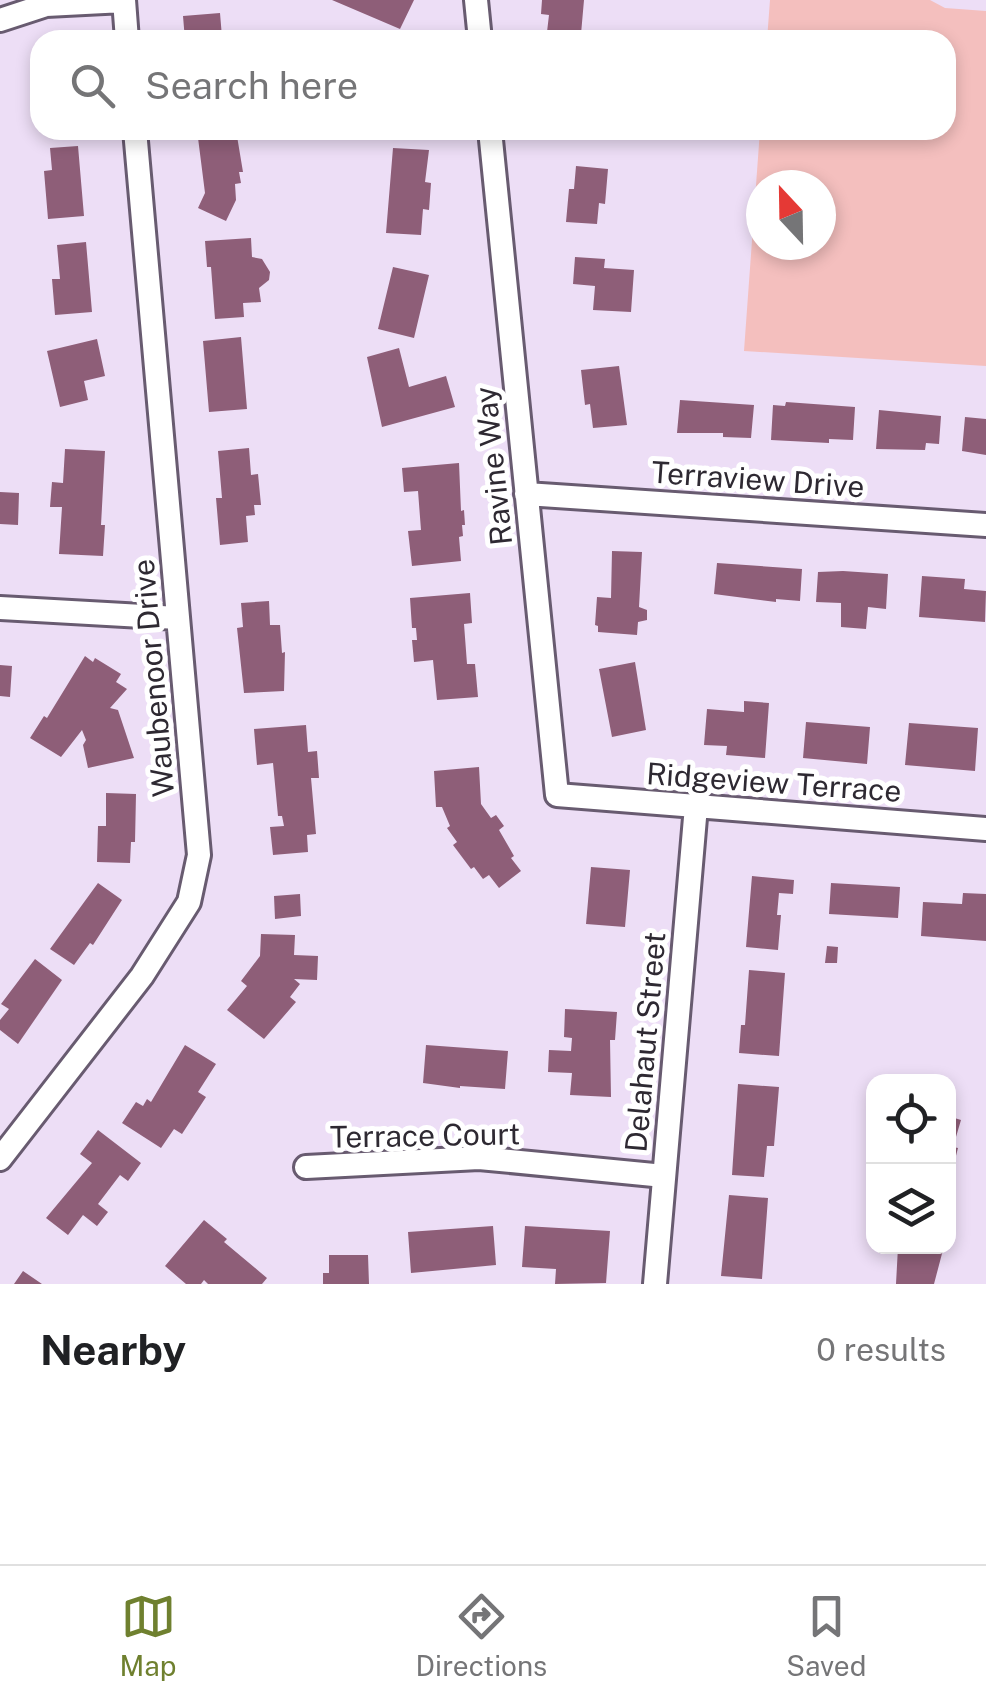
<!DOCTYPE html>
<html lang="en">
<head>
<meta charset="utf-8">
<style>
	:root { --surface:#fff; --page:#f2f2f2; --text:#202124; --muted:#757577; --line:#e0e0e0; --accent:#6f802f }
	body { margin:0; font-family:"Public Sans",sans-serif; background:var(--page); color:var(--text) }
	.controls { position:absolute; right:30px; bottom:30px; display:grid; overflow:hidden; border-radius:20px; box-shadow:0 5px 15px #0003 }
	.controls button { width:90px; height:90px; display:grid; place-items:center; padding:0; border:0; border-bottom:2px solid var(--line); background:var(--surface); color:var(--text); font:50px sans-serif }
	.compass { position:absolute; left:746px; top:170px; width:90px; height:90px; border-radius:50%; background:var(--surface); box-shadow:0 5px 15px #0003; rotate:338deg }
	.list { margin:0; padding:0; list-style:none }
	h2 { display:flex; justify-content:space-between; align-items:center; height:130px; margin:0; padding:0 40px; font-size:42px }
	h2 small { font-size:32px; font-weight:400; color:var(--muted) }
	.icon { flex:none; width:55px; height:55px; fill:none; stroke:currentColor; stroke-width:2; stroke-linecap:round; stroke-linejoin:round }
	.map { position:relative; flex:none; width:986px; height:1284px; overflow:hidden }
	.search { position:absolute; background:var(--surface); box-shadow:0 5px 15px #0003; left:30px; right:30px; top:30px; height:110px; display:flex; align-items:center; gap:25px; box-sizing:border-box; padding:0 35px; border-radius:30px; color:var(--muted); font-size:38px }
	.sheet { height:280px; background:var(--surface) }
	nav { display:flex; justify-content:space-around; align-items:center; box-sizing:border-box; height:140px; border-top:2px solid var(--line); background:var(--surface); font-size:28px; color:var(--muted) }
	nav a { display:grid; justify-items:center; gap:5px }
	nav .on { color:var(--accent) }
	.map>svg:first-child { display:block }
</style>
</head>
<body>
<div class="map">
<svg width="986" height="1284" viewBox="0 0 986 1284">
	<rect width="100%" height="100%" fill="#eddef6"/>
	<path fill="#f4bfbe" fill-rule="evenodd" d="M770 0H930L945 8 986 11V366L744 351 760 130H946V40H767ZM821 185V245H761V185Z"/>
	<path fill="#8e5e78" d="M332 0H414L400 29Z
		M542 0H584L581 34 547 32 549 15 541 14Z
		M220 13 222 37 235 36V40H185L183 16Z
		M40 44V81H37L34 45Z
		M197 130H236L243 172H239L241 183 235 184 236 200 226 221 198 208 205 193Z
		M78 146 84 216 48 219 44 171 52 170 50 148Z
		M393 148 429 150 425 182 431 183 429 210 423 209 421 235 386 233Z
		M576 166 608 169 605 204 599 203 597 224 566 222 569 189H574Z
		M251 238 252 257 262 259 270 272 269 280 259 288 261 302 243 303 244 317 215 319 211 267H207L205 241Z
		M86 242 92 312 55 315 52 279H60L57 245Z
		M575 257 605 259 604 268 634 270 631 312 593 310 595 286 573 284Z
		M393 267 429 275 414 338 378 329Z
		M241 337 247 409 209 412 203 341Z
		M97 339 105 376 84 381 88 400 60 407 47 351Z
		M399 348 409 387 446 376 455 407 382 427 367 357Z
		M619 366 627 425 593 428 590 404 585 405 581 370Z
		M680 400 754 405 751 438 723 437V433H677Z
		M786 402 855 407 853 440 829 439V443L771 440 773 405 785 406Z
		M879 410 941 416 939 444 926 443 925 450 876 449Z
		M965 417 986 419V455L962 451Z
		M249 448 251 475 258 474 261 505H254L255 515 246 516 248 542 220 545 216 498H222L218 451Z
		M65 449 105 451 101 525H105L103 556 59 554 62 507H50L52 482 63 483Z
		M459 463 461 511 464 510 465 525H462L463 536 459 537 461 561 412 566 408 531 421 530 418 491 404 492 402 468Z
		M0 492 19 493 18 525 0 524Z
		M612 551 642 552 639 607 647 610V620L638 622 637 635 598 632V626L595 625 597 597 611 598Z
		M717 563 802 569 800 601 776 599V602L714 594Z
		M843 571 888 574 886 609 868 607 866 629 841 627V603L816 602 818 572Z
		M922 576 965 579 964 589 986 591 985 622 919 617Z
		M470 593 472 623 464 624 467 664H475L478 697 437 700 433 660 414 662 412 640H417L416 628H412L410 598Z
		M269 601 270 625H280L282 653 285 652 284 691 244 693 237 628 243 627 241 603Z
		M85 656 93 662 95 658 121 674 116 682 127 689 110 708 118 710 134 758 88 768 83 745 86 740 82 730 61 757 30 738 44 716 47 718Z
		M635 662 646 730 612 737 599 669Z
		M0 665 12 666 10 697 0 696Z
		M744 701 769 703 765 758 726 755 727 746 704 745 707 709 744 712Z
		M806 722 870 727 867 764 803 758Z
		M909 723 978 728 975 771 905 765Z
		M306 725 308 752 317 751 319 778H311L316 834 307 835 308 852 273 855 270 827 284 826 282 816H278L273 763 257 765 254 729Z
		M479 767 481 804 491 818 496 815 504 826 499 830 514 856 511 858 521 871 499 888 489 875 483 879 474 867 471 869 453 845 457 842 447 828 450 826 442 807H436L434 771Z
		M106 793 136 794 135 842H131L130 863 97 862 98 826H106Z
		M591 867 630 870 625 927 586 924Z
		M752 876 794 880 793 894 779 893 777 915H781L778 950 746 947Z
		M98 883 122 900 93 945 90 943 74 965 50 949Z
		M831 883 900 887 898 918 829 914Z
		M963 893 986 894V941L921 936 923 902 962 904Z
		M300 894 301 916 275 919 274 896Z
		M261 934 295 935 294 955 318 956 317 980 294 979 300 984 290 997 296 1002 264 1039 227 1010 247 986 241 981 260 956Z
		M827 946 838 947 837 963H825Z
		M35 959 62 980 18 1044 0 1030V1020L9 1009 1 1004Z
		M749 970 785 973 779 1056 739 1053 741 1025H745Z
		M565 1009 617 1012 615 1040H610L611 1097 570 1095 572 1073 548 1072 549 1050 571 1051 572 1038 564 1037Z
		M185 1045 216 1064 198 1092 206 1097 182 1134 174 1129 161 1148 122 1123 136 1102 143 1106 147 1099 151 1102Z
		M426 1045 508 1051 505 1089 460 1086V1088L423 1083Z
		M738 1084 779 1087 774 1146H767L764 1177 732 1175Z
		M948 1116 961 1120 953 1147 958 1148 950 1179Z
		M98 1130 141 1163 128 1181 120 1175 98 1204 108 1212 97 1226 83 1215 68 1235 46 1218 92 1163 80 1154Z
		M729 1195 768 1198 762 1279 721 1276Z
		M204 1220 227 1239 224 1242 267 1278 262 1284H208L204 1280 201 1284H186L165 1266Z
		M493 1226 496 1265 411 1273 408 1232Z
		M525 1226 610 1231 606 1283 555 1284 556 1269 522 1267Z
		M944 1246 934 1284H896L898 1247Z
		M329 1255H368L369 1284H323V1273H329Z
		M23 1271 42 1284H14Z"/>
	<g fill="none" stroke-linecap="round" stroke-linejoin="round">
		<defs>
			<path id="minor" d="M124 0 127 40
				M476 0 480 40
				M0 20 46 5 124 1
				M490 130 557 795 986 829
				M526 494 986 525
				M0 608 178 618
				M0 1159 142 976 189 902 199 855 135 130
				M306 1167 479 1158 664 1176
				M655 1284 696 806"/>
		</defs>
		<use href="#minor" stroke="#685b70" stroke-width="28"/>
		<use href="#minor" stroke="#fff" stroke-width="22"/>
	</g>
	<g text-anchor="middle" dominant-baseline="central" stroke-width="10" stroke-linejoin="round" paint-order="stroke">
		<g font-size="30" fill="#2e2932" stroke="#fff">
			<text transform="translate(493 466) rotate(-96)">Ravine Way</text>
			<text transform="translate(758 479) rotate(4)">Terraview Drive</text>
			<text transform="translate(153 678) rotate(-95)">Waubenoor Drive</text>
			<text transform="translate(774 782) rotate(4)">Ridgeview Terrace</text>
			<text transform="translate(645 1042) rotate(-85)">Delahaut Street</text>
			<text transform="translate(425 1135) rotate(-1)">Terrace Court</text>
		</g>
	</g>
</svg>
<div class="controls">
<button><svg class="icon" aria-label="locate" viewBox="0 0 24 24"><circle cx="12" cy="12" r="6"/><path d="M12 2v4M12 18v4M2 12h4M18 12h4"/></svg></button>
<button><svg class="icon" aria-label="layers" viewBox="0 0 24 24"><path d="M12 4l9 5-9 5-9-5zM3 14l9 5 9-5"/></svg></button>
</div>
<svg class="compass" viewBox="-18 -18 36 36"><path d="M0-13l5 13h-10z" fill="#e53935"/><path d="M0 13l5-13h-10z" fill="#757577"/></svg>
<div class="search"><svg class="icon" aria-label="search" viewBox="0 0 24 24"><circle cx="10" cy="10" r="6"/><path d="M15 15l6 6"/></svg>Search here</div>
</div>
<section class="sheet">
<h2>Nearby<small>0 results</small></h2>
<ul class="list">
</ul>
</section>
<nav>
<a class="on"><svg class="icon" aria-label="map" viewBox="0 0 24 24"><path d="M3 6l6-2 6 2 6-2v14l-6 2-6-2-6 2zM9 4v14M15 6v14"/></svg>Map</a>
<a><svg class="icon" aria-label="directions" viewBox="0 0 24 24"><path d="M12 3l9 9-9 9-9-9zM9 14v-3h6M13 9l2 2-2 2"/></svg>Directions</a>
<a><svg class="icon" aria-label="saved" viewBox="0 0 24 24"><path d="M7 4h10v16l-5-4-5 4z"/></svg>Saved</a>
</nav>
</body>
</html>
